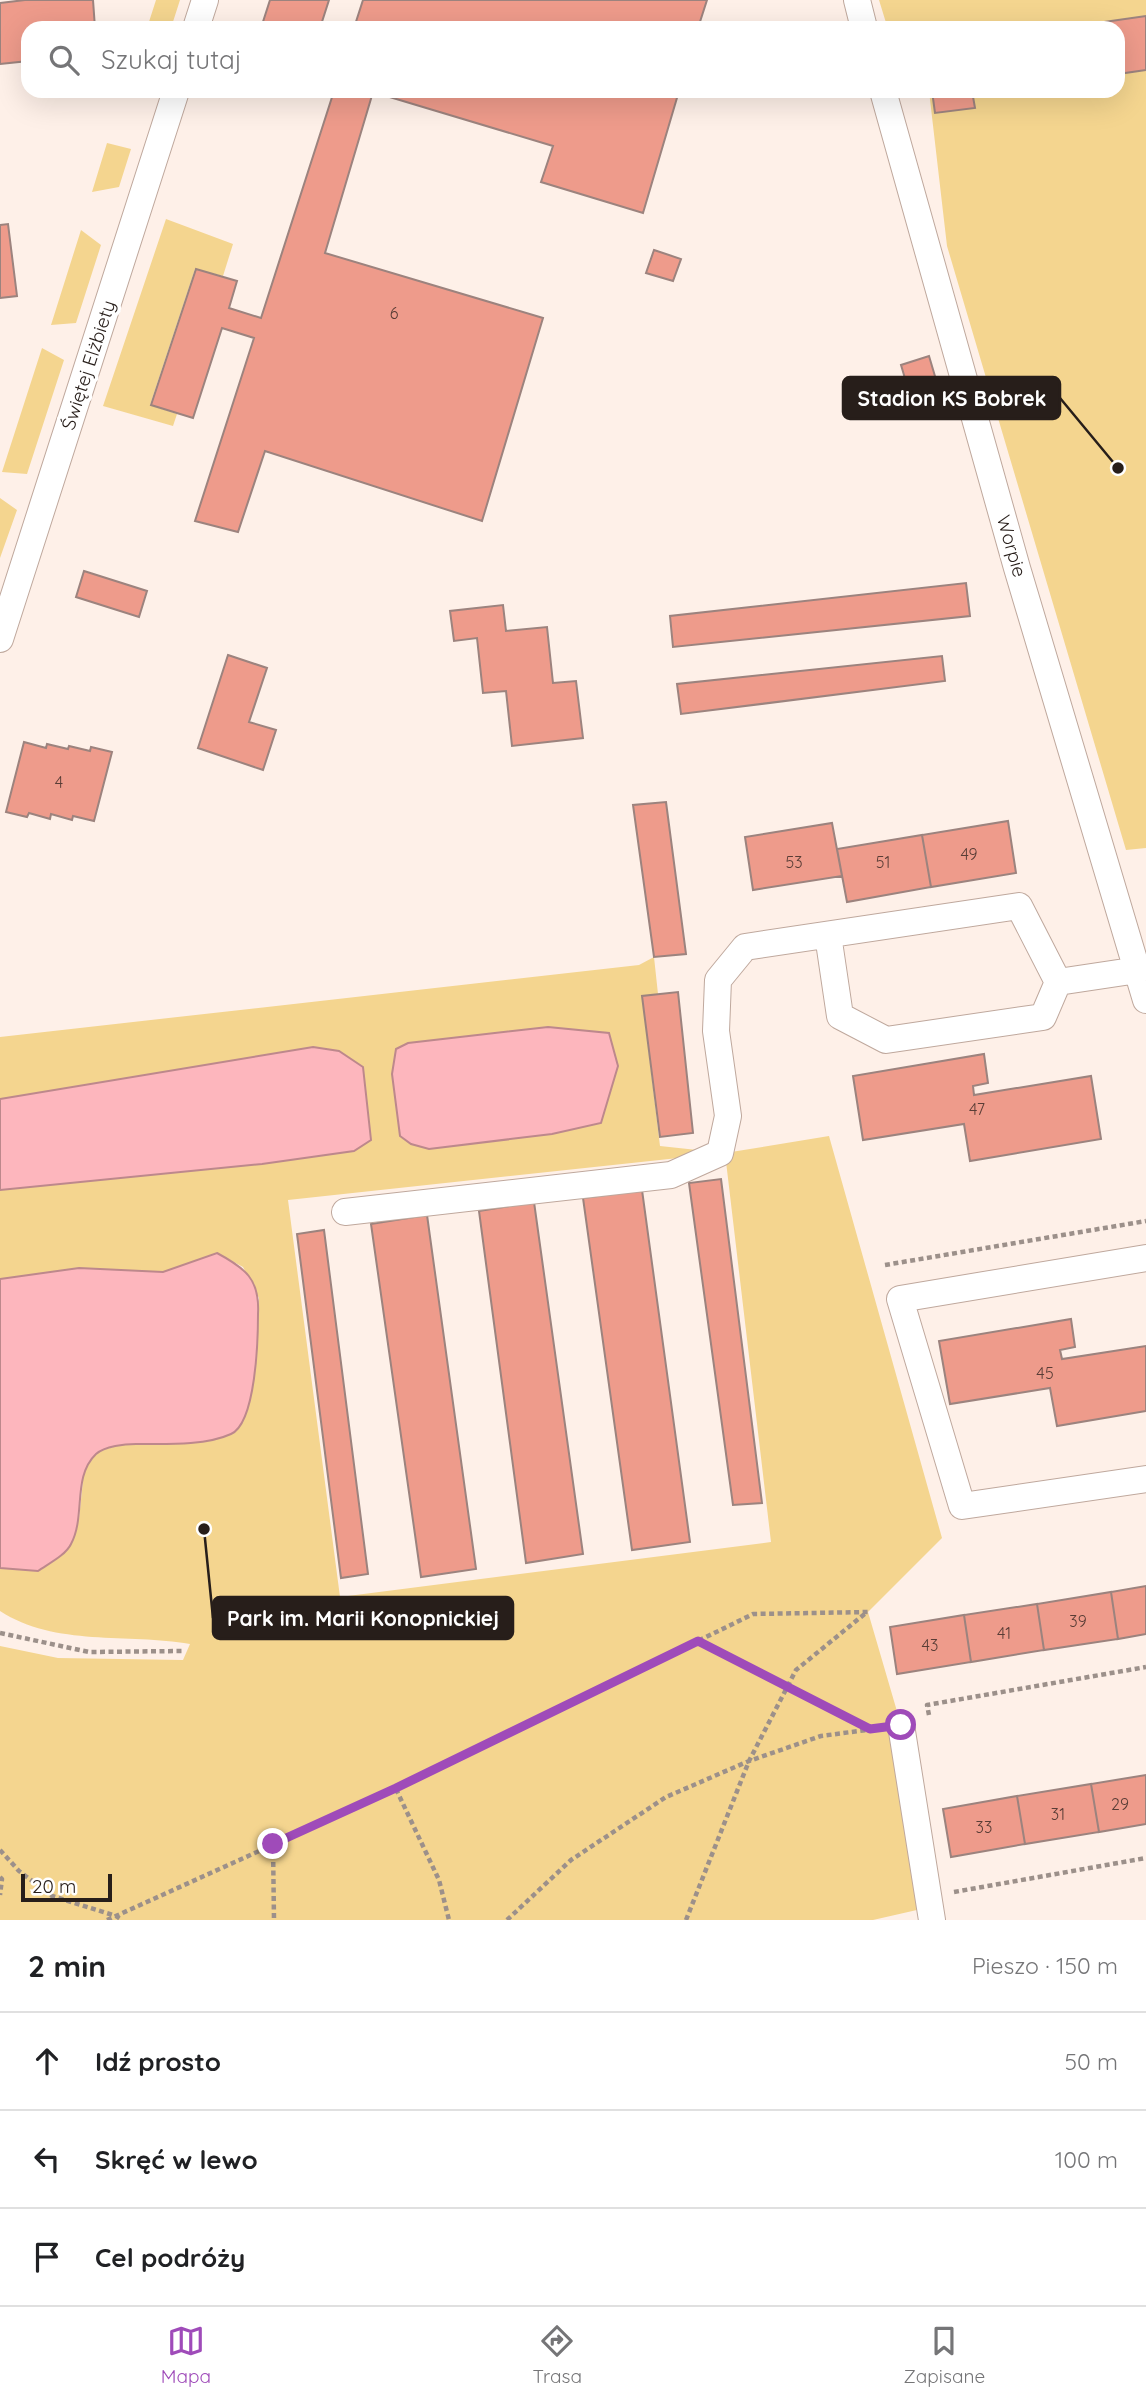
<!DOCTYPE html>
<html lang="pl">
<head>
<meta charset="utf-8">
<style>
	:root { --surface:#fff; --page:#f2f2f2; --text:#202124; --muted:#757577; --line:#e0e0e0; --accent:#9f4bb9 }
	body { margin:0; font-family:Quicksand,sans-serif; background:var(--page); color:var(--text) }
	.scale { position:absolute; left:21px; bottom:18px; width:91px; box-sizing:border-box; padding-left:7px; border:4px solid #271e1a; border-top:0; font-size:19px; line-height:24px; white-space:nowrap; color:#271e1a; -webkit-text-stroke:5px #fff; paint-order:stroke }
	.stop { position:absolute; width:21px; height:21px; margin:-16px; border:5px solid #9f4bb9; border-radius:50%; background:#fff }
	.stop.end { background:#9f4bb9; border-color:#fff; box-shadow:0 2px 7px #0008 }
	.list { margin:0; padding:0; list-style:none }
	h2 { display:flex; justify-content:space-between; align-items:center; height:91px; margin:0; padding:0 28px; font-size:30px }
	h2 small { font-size:23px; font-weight:400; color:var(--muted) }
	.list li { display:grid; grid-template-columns:46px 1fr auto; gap:21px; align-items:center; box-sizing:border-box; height:98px; padding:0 28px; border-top:2px solid var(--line) }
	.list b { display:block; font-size:26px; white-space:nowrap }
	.list em { font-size:23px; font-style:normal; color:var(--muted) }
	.icon { flex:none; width:38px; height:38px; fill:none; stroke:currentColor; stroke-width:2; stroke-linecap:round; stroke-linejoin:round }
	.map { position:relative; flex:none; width:1146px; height:1920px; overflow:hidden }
	.search { position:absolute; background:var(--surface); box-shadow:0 7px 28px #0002; left:21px; right:21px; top:21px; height:77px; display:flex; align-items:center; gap:18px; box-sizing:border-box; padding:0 24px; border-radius:21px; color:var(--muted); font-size:26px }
	.sheet { height:385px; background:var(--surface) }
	nav { display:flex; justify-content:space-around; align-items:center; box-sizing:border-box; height:98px; border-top:2px solid var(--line); background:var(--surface); font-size:19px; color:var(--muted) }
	nav a { display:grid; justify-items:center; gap:4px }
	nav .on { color:var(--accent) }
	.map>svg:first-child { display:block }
</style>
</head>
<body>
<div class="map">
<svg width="1146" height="1920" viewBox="0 0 1146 1920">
	<rect width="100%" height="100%" fill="#fef0e8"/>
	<path fill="#f4d58f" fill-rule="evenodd" d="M156 0H180L171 28H147Z
		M879 0H1146V848L1126 850 947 246 929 91H1118V28H921L920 23 887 26Z
		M107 143 131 149 119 187 92 192Z
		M166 219 233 244 223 276 195 269 150 405 177 414 173 426 103 406Z
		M81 230 101 245 76 323 51 325Z
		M42 348 64 360 27 474 2 472Z
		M0 498 17 510 0 558Z
		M654 957 658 994 642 996 660 1146 725 1153 829 1136 942 1538 868 1612 901 1725 930 1907 873 1920H0V1646L58 1658 183 1660 190 1644C128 1633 55 1647 0 1611V1568L6 1569 79 1519 84 1471 97 1452 123 1444H188L232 1434 253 1377 259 1298 243 1267 217 1253 163 1272 79 1268 0 1279V1190L262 1164 354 1151 313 1047 0 1099V1037L639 965ZM548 1027 609 1033 408 1043ZM725 1153 771 1542 340 1597 288 1200Z"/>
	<path fill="#fdb6bd" stroke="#bd888c" stroke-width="2" d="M548 1027 609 1033 618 1066 601 1123 552 1134 429 1149 411 1144 400 1136 392 1074 396 1049 408 1043Z
		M313 1047 339 1051 363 1067 371 1140 354 1151 262 1164 0 1190V1099Z
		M217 1253C245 1268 260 1279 258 1314 258 1339 256 1423 231 1434 205 1446 165 1444 136 1444 125 1444 105 1446 96 1454 72 1477 86 1516 71 1544 66 1555 48 1564 38 1571L0 1568V1279L79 1268 163 1272Z"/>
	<path fill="#ee9b8b" stroke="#9c837e" stroke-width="2" d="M25 0H93L95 28H28V61L0 64V3Z
		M270 0H329L320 28H261Z
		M363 0H707L698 28H354Z
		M1146 16V70L1118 74V28H1062Z
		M334 91H679L643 213 541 182 553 146 373 92 325 253 543 318 482 521 265 451 238 532 195 521 254 338 222 328 193 418 151 405 196 269 237 281 229 308 261 318Z
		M932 91H972L975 108 935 113Z
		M8 224 17 296 0 298V225Z
		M654 250 681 259 673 281 646 273Z
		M929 356 940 393 912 402 901 365Z
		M84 571 147 591 139 617 76 597Z
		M966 583 970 616 673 647 670 616Z
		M503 605 506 631 547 627 553 683 576 681 583 738 512 746 506 691 483 693 477 638 454 641 450 611Z
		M228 655 267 668 249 722 276 730 263 770 198 748Z
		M942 656 945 681 681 714 677 684Z
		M24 742 46 748 47 744 68 749 69 746 90 751 91 747 112 752 94 821 73 816 72 820 51 814 50 819 29 813 27 817 6 812Z
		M666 802 686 954 654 957 633 805Z
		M1008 821 1016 873 931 887 922 835Z
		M832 823 842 876 753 890 745 837Z
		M922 835 931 887 847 902 837 849Z
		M678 992 693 1133 660 1137 642 996Z
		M984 1054 988 1083 973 1086 974 1095 1091 1076 1101 1139 970 1161 964 1124 863 1140 853 1076Z
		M721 1179 762 1503 733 1505 689 1183Z
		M642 1190 690 1542 632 1550 583 1198Z
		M534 1202 583 1554 526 1563 479 1211Z
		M427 1215 476 1569 421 1577 371 1224Z
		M324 1230 368 1574 341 1578 297 1234Z
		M1071 1319 1075 1347 1060 1350 1062 1359 1146 1346V1411L1057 1426 1050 1388 950 1404 939 1341Z
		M1146 1586V1634L1118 1639 1111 1592Z
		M1111 1592 1118 1639 1044 1650 1037 1604Z
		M1037 1604 1044 1650 971 1662 964 1615Z
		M964 1615 971 1662 897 1674 890 1627Z
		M1146 1775V1824L1099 1832 1091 1784Z
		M1091 1784 1099 1832 1025 1844 1017 1796Z
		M1017 1796 1025 1844 951 1857 943 1809Z"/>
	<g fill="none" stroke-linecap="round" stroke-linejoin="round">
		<defs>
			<path id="minor" d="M857 0 864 28
				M196 28 205 0
				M883 91 1017 568 1146 1000
				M0 639 176 91
				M828 935 840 1016 886 1040 1043 1017 1058 982
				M345 1212 671 1175 720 1153 728 1116 716 1031 718 980 745 947 1019 906 1058 982 1138 970
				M1146 1258 900 1299 962 1506 1146 1479
				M901 1725 932 1920"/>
		</defs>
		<use href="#minor" stroke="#bfa89d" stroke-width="28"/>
		<path stroke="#9c908a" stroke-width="4.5" stroke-dasharray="5 3.5" stroke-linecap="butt" d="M885 1265 1146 1221
			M0 1633 89 1652 182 1651
			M698 1641 869 1729
			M929 1715 927 1705 1146 1667
			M396 1789 439 1880 449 1920
			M273 1845 274 1920
			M0 1850 19 1871 52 1896 116 1916 122 1920
			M0 1877 2 1879 0 1895
			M954 1892 1146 1858
			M107 1920 396 1789 753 1614 868 1612
			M507 1920 571 1860 666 1797 749 1761 821 1736 874 1729
			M686 1920 749 1761 796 1670 867 1612"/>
		<use href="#minor" stroke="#fff" stroke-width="26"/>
	</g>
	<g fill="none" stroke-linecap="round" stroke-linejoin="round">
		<path stroke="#9f4bb9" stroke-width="9" d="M273 1844 396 1788 698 1641 870 1729 901 1725"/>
	</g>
	<g text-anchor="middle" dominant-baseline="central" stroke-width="7" stroke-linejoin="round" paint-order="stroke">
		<g font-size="16" fill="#593d36">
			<text x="394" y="313">6</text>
			<text x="59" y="782">4</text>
			<text x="969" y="854">49</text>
			<text x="794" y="862">53</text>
			<text x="883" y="862">51</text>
			<text x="977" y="1109">47</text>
			<text x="1045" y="1373">45</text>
			<text x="1078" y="1621">39</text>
			<text x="1004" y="1633">41</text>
			<text x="930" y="1645">43</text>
			<text x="1120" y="1804">29</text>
			<text x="1058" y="1814">31</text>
			<text x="984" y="1827">33</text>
		</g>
		<g font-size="19" fill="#271e1a" stroke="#fff">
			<text transform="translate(88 365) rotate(-72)">Świętej Elżbiety</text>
			<text transform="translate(1012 546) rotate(74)">Worpie</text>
		</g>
	</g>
	<path fill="none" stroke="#271e1a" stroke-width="2.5" d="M1118 468L1060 398M204 1529L213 1618"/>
	<g fill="#271e1a" stroke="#fff" stroke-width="2.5">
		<circle cx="1118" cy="468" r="7"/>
		<circle cx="204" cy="1529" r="7"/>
	</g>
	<g fill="#271e1a" stroke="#271e1a" stroke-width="2.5">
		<rect x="843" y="377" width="217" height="42" rx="7"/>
		<rect x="213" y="1597" width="300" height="42" rx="7"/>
	</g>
	<g font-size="21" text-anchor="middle" font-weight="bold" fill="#fff">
		<text x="952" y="406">Stadion KS Bobrek</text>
		<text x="363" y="1626">Park im. Marii Konopnickiej</text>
	</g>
</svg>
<div class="scale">20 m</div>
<div class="stop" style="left:901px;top:1725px"></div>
<div class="stop end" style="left:273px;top:1844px"></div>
<div class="search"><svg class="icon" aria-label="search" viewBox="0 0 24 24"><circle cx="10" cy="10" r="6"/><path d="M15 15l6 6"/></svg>Szukaj tutaj</div>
</div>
<section class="sheet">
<h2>2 min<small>Pieszo · 150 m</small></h2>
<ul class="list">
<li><svg class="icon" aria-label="ahead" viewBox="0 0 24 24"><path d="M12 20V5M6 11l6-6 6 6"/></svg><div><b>Idź prosto</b></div><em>50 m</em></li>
<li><svg class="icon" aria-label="left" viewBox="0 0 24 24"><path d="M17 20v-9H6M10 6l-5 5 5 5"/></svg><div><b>Skręć w lewo</b></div><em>100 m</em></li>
<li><svg class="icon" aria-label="arrive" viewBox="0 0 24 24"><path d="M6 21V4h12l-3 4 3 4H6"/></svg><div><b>Cel podróży</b></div></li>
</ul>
</section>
<nav>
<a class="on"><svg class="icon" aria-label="map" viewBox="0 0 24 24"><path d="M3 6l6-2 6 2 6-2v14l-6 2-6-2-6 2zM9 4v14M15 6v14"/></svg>Mapa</a>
<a><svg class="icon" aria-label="directions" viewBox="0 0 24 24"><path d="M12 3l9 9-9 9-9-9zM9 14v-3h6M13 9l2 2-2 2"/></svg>Trasa</a>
<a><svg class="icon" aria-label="saved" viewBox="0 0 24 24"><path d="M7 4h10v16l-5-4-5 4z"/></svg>Zapisane</a>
</nav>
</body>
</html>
